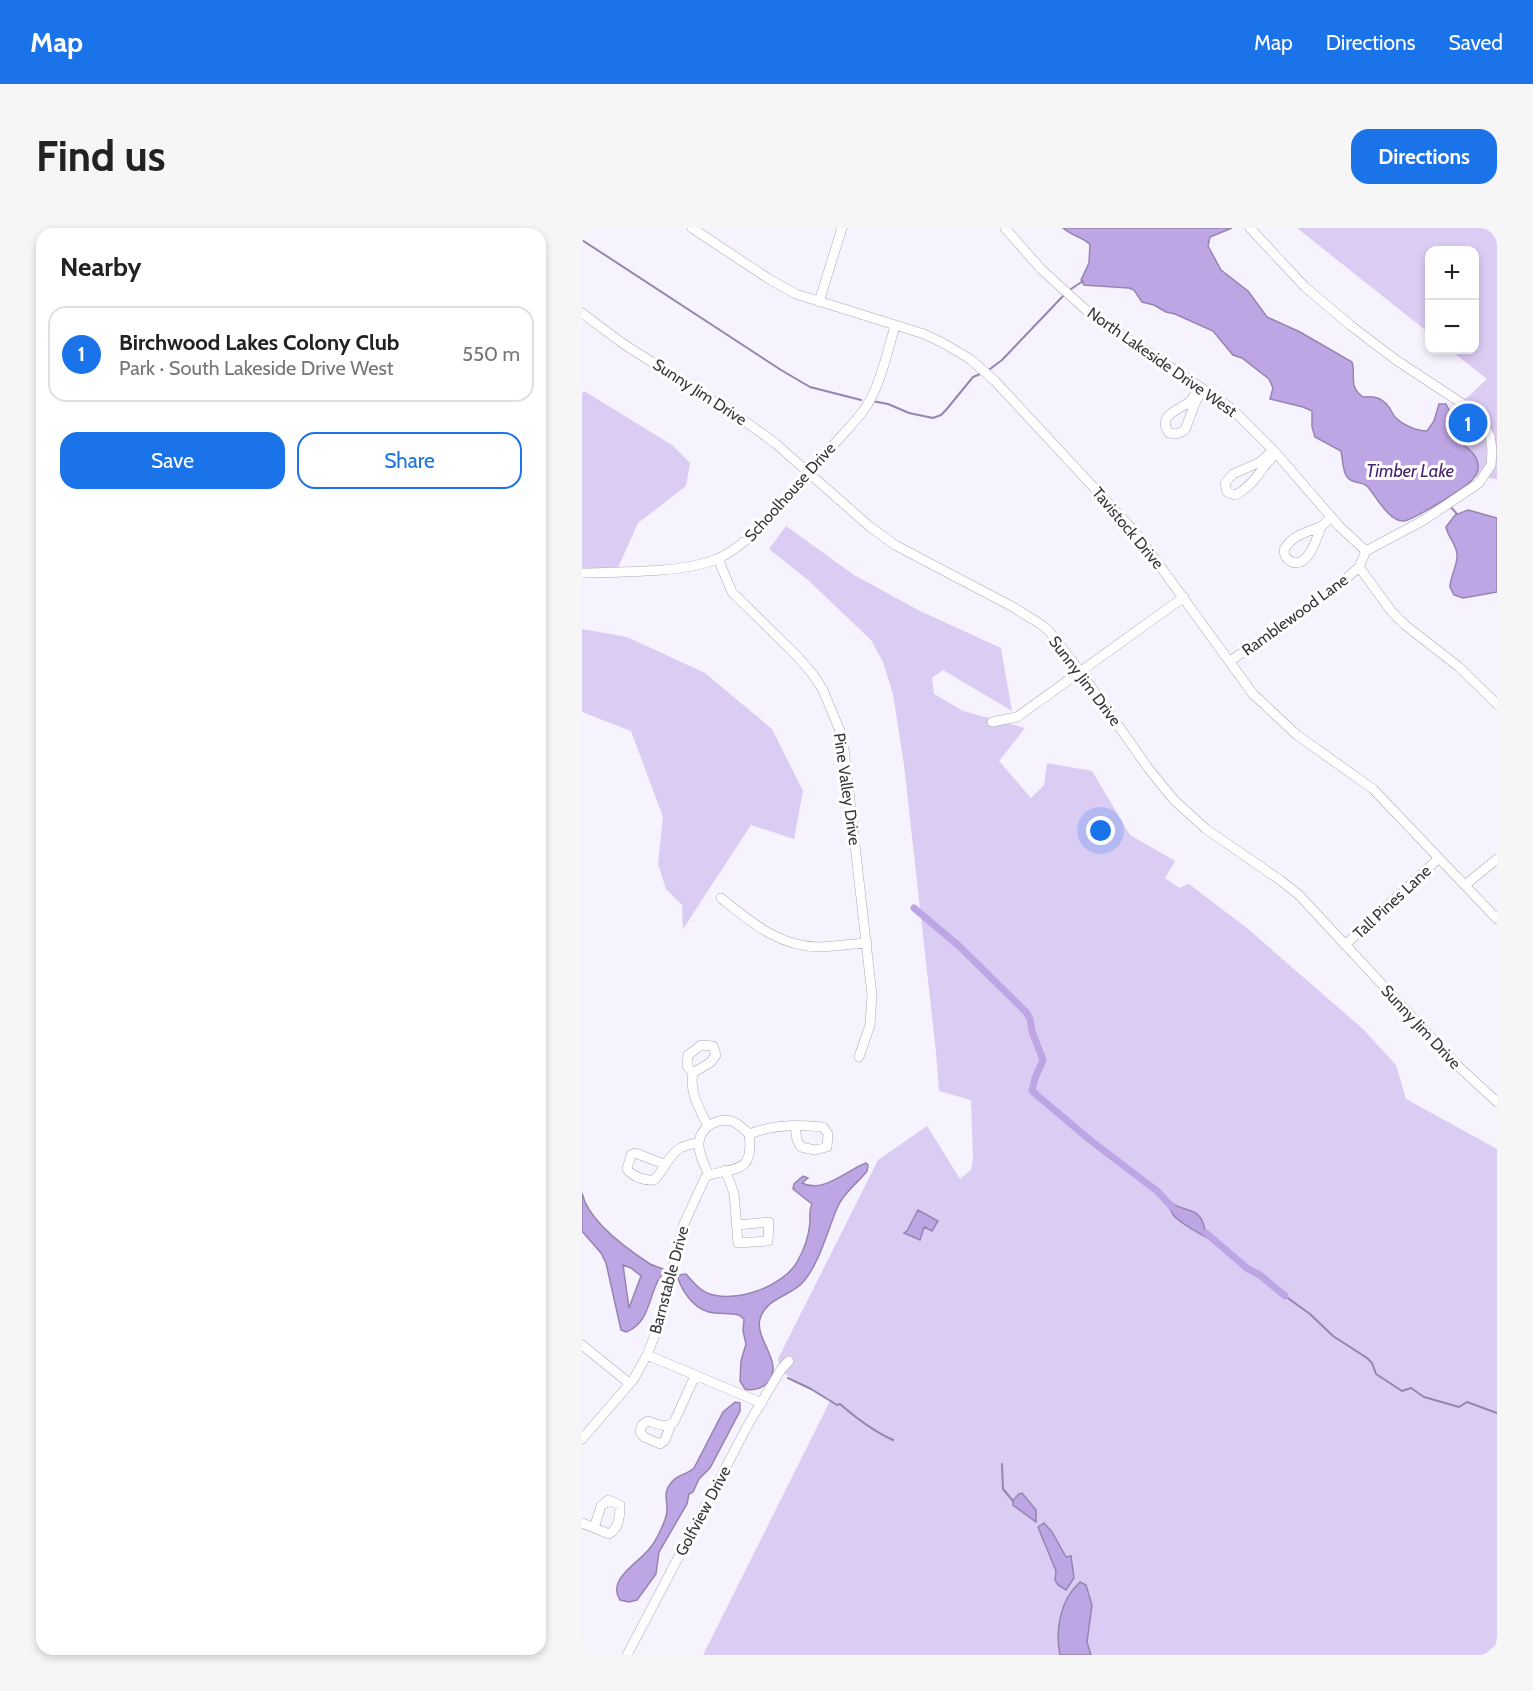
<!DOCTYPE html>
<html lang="en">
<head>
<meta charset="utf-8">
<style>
	:root { --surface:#fff; --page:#f6f6f6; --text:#222; --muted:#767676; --line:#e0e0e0; --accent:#1a73e8 }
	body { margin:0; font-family:Cabin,sans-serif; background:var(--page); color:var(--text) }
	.controls { position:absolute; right:18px; top:18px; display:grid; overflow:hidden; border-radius:12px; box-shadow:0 3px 9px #0003 }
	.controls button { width:54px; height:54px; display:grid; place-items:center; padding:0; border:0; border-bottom:2px solid var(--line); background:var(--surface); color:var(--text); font:30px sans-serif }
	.you { position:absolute; left:519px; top:603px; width:21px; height:21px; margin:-15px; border:4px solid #fff; border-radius:50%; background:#1a73e8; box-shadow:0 0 0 9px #1a73e833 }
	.badge { display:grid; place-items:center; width:39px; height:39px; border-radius:50%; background:var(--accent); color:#fff; font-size:20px; font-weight:700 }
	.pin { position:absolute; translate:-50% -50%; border:3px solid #fff; box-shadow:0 2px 6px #0006 }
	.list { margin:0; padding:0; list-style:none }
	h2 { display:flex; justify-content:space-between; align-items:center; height:78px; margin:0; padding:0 24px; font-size:26px }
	h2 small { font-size:20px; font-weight:400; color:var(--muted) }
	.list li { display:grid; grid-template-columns:39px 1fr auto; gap:18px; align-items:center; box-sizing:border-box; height:96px; margin:0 12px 12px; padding:0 12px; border:2px solid var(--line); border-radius:18px }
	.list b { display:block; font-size:22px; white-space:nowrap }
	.list p { margin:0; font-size:20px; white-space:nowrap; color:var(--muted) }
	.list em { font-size:20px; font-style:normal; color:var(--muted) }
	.actions { display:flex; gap:12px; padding:18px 24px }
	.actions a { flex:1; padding:14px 0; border:2px solid var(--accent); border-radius:18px; text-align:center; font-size:21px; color:var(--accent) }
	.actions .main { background:var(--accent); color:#fff }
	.map { position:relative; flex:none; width:915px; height:1427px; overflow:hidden; border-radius:18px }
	header { display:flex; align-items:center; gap:36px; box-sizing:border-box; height:84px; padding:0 30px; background:var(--accent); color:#fff }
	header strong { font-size:28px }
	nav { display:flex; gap:33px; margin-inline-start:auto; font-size:21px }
	.intro { display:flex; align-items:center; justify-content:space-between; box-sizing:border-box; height:144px; padding:0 36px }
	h1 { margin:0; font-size:42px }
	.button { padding:15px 27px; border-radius:18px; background:var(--accent); color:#fff; font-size:21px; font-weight:700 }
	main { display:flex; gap:36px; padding:0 36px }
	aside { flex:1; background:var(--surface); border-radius:18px; box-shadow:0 3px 9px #0003 }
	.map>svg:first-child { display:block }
</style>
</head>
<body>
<header>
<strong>Map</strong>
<nav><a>Map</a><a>Directions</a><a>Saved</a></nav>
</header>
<div class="intro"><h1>Find us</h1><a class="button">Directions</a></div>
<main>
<aside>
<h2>Nearby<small></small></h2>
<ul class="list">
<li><span class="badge">1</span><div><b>Birchwood Lakes Colony Club</b><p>Park · South Lakeside Drive West</p></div><em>550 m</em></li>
</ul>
<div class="actions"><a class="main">Save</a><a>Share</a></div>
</aside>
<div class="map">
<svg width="915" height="1427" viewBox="0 0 915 1427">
	<rect width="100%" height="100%" fill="#f6f2fe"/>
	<path fill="#dbccf4" d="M715 0H915V251L875 247 839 213 905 151 868 122H892V22H848L847 105Z
		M2 163 90 217 108 235 104 258 56 295 34 344 0 345V166Z
		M204 298 272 347 338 383 419 420 430 483 361 442 350 450 352 466 381 483 443 500 417 533 449 570 462 557 465 535 510 543 548 607 593 633 583 650 597 660 607 656 666 701 781 801 814 837 824 871 915 921V1416L902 1427H121L248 1173 198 1143 196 1131 296 932 345 898 378 951 389 942 391 931 389 872 357 863 354 824 322 537 311 466 301 434 289 412 226 352 187 321Z
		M0 401 45 409 123 445 190 501 221 563 212 611 169 597 101 701 100 677 84 661 76 636 81 589 49 503 0 484Z"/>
	<path fill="#bea5e4" stroke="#9684b1" stroke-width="1.5" fill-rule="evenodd" d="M481 0H650L628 9 626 18 639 42 666 63 685 89 718 104 770 134C774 147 766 159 781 169 791 168 799 169 806 178 810 182 810 187 814 190 821 197 835 203 845 203L852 193 857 176H864L870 188 867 203C874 214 895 222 896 237 897 243 893 249 889 253 883 260 828 294 821 293 807 293 795 270 786 259 781 253 771 256 766 250 760 244 761 231 759 223L733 209 730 199V183L721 179 688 171 691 160 687 151 660 130 651 127 631 103 593 86 584 84 572 77 560 74 552 62 547 60 502 57 499 52 507 35 508 17C504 10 491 9 481 0Z
		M886 282 915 290V364L881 370 872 367 868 359C868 348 876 338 875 326 874 316 866 309 864 299L873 287Z
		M284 935 286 937 285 943C276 955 262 964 256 978 245 1003 239 1032 222 1053 209 1069 184 1069 178 1091 172 1112 205 1136 184 1156 179 1161 169 1163 163 1161L158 1153 159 1133 164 1116 161 1103 162 1091 157 1087C149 1085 141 1086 133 1085 114 1084 102 1066 96 1051L97 1047 104 1046C110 1053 116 1061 125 1065 152 1076 201 1059 215 1034 222 1022 227 1007 228 994 228 988 227 982 230 976L211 961 212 956 221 948 226 950 220 955C241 966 265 942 284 935Z
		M0 965C6 993 45 1021 68 1036 72 1038 77 1039 81 1041V1045C79 1049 76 1052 74 1057 66 1075 65 1096 44 1104L39 1102 24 1035 19 1025 0 1003ZM41 1037 49 1040 59 1048 47 1080Z
		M588 974C604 986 619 977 623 1003L632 1009 629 1012C617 1005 604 999 593 989 589 985 589 981 585 977Z
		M336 982 356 993 350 1003 342 999 338 1012 322 1005 325 1003Z
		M153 1174 158 1175V1183L128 1240 117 1251 111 1264 107 1266 105 1276 77 1324 74 1346 55 1372 47 1374 38 1372C24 1351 57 1335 68 1320 74 1313 85 1291 85 1282 85 1271 81 1264 89 1255 95 1246 105 1247 112 1240L141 1184Z
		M437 1266 440 1265 454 1282V1294L431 1277V1272Z
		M462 1295 470 1304 484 1329 489 1328 492 1350 484 1362 476 1357 473 1352 474 1343 456 1299Z
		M498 1354 504 1357 510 1377 505 1414 509 1427H478C473 1402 478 1372 498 1354Z"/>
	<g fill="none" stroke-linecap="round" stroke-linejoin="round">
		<path stroke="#9684b1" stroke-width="2" d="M0 12 199 142 228 159 279 172
			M486 63 501 53
			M408 141 420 132 482 67
			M290 173 306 176 327 185 351 190 359 187 364 182 391 149 398 146
			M867 277 875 286
			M703 1068 728 1086 751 1108 785 1130 790 1135 794 1146 820 1163 829 1160 842 1169 877 1179 885 1174 915 1185
			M206 1150 229 1161 255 1177 258 1176C274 1190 291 1203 311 1212
			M420 1236 421 1261 431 1273"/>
		<path stroke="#bea5e4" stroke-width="7" d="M332 680 377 718 444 784 448 791 450 803 461 832 453 850 450 863 508 912 575 963 591 980
			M624 1005 666 1041 678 1047 703 1068"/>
		<defs>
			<path id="minor" d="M110 0 187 51 214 66 342 106 361 115 388 131 413 153 554 305 671 466 715 507 791 561 915 691
				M423 0 459 41 504 82 649 180 694 225 757 298 784 323
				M668 0 723 59 768 97 814 132 884 178 900 194 908 208 910 222 909 237 897 255 842 292 784 323
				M237 74 260 0
				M0 85 40 115 164 194 193 215 287 298 313 317 431 379 460 397 467 403 498 443 566 540 592 572 624 601 698 652 717 667 876 838 915 874
				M618 159C614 164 611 171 606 175 594 183 575 188 587 205L595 206 603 202 613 175 621 161
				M691 222 678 234 651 246 643 255 645 264 653 267C670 260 680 239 694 225
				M739 299C735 310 726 340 710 334 704 331 702 328 702 322 709 308 724 304 738 299 742 297 746 292 749 289
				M136 331 150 364 216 429 232 448 241 462 258 503 262 520 290 767 288 797 277 829
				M777 339 810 384 823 397 877 439 915 476
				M0 345C37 344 102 345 135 331 171 316 219 255 245 224 258 209 273 195 284 179 299 155 305 125 313 98
				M648 433 727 380 758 356 777 339 784 323
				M410 494 435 489 602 369
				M883 657 915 631
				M139 670C169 694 197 719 238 719 254 718 269 716 285 715
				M763 717 857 630
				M119 817 131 818 134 827 129 834 111 845 105 838 106 827Z
				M111 845C107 864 117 880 126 898
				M82 936 53 925 49 927 45 941C50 948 62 953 72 952 89 935 86 918 117 915
				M143 942 152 965 156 1015 186 1013 187 994 155 997
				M127 947C123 938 116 926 117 915 118 899 137 888 152 894 158 897 162 901 167 906 190 897 216 896 241 899L246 906 245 919 233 922 219 919 215 912 213 898
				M127 947C155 939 172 945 167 906
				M0 1117 47 1155
				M65 1127 180 1175
				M89 1196 83 1212 78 1216 62 1209 58 1204 60 1197 66 1193C75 1196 84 1201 92 1194L113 1148
				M0 1211 51 1152 65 1127 76 1099 101 998 123 950 127 947
				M0 1295 27 1306C37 1300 38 1288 38 1277L26 1272 19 1278 12 1300
				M45 1427 167 1195 200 1140 207 1133"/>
		</defs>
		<use href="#minor" stroke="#aea9b5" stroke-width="10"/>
		<use href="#minor" stroke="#fff" stroke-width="9"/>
	</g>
	<g text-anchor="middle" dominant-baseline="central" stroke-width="6" stroke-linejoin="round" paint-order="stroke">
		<g font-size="16" fill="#38363b" stroke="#fff">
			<text transform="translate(580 134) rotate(35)">North Lakeside Drive West</text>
			<text transform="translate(118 164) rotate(33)">Sunny Jim Drive</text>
			<text transform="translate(208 264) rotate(-48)">Schoolhouse Drive</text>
			<text transform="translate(546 300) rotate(50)">Tavistock Drive</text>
			<text transform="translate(713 387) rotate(-36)">Ramblewood Lane</text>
			<text transform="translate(503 453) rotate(53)">Sunny Jim Drive</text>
			<text transform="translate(265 561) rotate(82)">Pine Valley Drive</text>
			<text transform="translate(810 674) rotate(-43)">Tall Pines Lane</text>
			<text transform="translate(839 799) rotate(47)">Sunny Jim Drive</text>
			<text transform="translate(87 1052) rotate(-75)">Barnstable Drive</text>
			<text transform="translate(121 1283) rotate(-62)">Golfview Drive</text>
		</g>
		<g font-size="18" font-style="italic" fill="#47246d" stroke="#fff">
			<text x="828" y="243">Timber Lake</text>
		</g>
	</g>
</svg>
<div class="controls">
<button>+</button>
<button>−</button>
</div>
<div class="you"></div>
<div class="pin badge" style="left:886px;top:195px">1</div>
</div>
</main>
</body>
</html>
